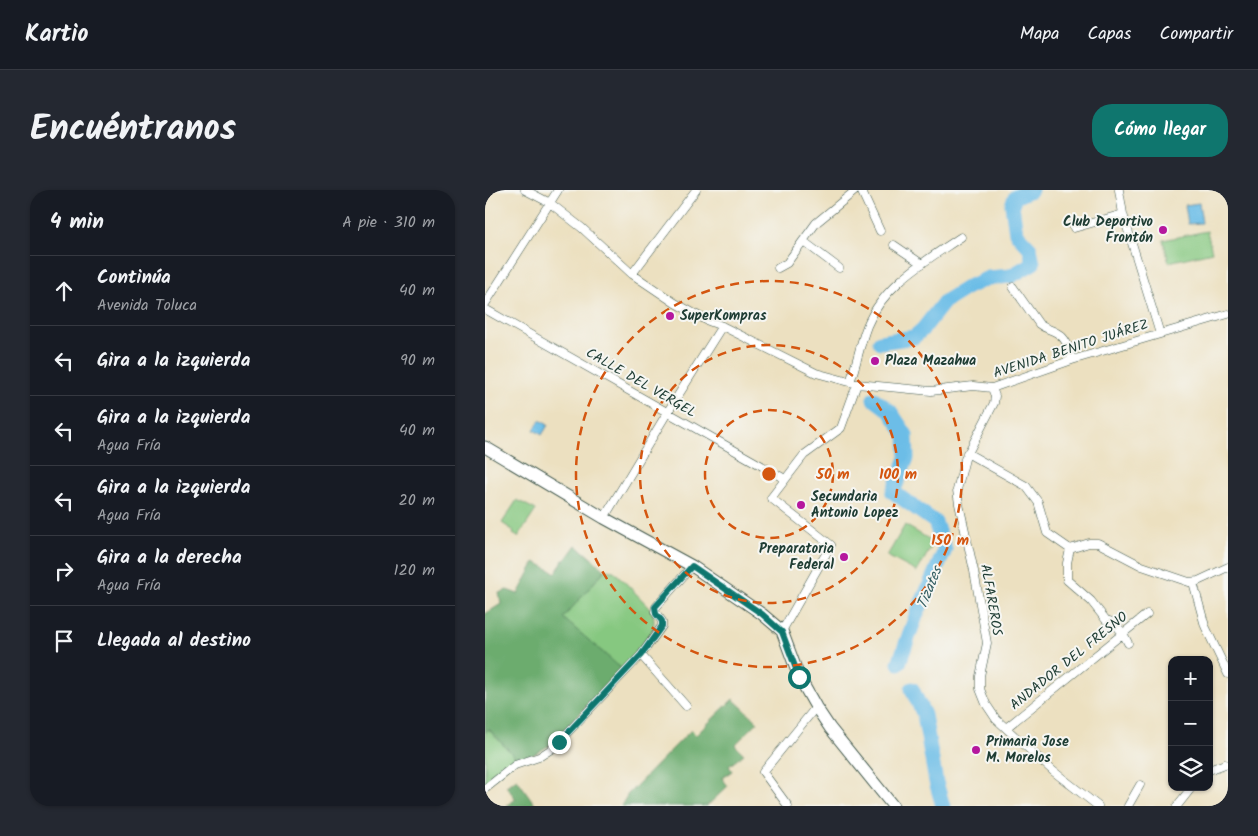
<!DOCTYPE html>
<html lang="es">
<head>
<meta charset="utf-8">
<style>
	:root { --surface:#171b24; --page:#242831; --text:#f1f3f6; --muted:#9ea1a6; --line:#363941; --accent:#0f766e }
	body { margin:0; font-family:Kalam,sans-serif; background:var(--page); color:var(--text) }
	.controls { position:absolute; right:15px; bottom:15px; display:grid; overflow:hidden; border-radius:10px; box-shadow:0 1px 4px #0004 }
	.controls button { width:45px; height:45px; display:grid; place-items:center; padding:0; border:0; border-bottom:1px solid var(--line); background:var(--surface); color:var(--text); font:25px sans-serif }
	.stop { position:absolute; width:15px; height:15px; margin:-11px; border:4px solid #0f766e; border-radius:50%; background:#fff }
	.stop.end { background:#0f766e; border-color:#fff; box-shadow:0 1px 5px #0008 }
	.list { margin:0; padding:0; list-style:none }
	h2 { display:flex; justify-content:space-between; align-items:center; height:65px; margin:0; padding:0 20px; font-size:21px }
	h2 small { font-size:16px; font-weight:400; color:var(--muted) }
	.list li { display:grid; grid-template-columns:32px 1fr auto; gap:15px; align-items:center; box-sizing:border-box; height:70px; padding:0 20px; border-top:1px solid var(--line) }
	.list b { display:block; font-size:19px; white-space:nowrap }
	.list p { margin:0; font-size:16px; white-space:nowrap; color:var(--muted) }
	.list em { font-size:16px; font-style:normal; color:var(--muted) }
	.icon { flex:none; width:28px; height:28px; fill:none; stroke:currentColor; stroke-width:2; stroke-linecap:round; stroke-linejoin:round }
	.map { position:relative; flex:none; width:743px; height:616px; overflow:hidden; border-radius:20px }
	header { display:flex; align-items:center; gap:30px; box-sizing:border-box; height:70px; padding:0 25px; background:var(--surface); border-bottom:1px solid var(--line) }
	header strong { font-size:24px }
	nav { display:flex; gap:28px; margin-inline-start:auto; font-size:18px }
	.intro { display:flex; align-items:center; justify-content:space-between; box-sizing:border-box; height:120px; padding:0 30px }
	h1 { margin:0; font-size:35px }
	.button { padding:12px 22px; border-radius:20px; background:var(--accent); color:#fff; font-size:18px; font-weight:700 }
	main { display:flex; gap:30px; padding:0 30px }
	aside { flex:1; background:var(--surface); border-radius:20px; box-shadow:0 1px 4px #0004 }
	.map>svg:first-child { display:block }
</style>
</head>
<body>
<header>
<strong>Kartio</strong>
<nav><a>Mapa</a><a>Capas</a><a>Compartir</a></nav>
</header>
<div class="intro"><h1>Encuéntranos</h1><a class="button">Cómo llegar</a></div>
<main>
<aside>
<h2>4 min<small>A pie · 310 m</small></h2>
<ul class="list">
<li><svg class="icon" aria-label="ahead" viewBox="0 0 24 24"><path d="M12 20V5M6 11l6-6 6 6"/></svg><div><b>Continúa</b><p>Avenida Toluca</p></div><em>40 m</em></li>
<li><svg class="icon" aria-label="left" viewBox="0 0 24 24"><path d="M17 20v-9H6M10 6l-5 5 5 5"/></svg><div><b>Gira a la izquierda</b></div><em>90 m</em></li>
<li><svg class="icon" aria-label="left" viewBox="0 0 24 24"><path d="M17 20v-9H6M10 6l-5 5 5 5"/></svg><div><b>Gira a la izquierda</b><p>Agua Fría</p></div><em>40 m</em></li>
<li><svg class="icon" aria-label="left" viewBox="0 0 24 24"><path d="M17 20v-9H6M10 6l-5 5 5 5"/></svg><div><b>Gira a la izquierda</b><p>Agua Fría</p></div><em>20 m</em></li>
<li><svg class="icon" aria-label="right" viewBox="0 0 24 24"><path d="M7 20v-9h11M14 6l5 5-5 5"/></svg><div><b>Gira a la derecha</b><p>Agua Fría</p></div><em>120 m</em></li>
<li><svg class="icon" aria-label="arrive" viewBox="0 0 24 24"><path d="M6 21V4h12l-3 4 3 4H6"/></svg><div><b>Llegada al destino</b></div></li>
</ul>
</aside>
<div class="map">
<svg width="743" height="616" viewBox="0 0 743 616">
	<rect width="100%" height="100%" fill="#f6f6f2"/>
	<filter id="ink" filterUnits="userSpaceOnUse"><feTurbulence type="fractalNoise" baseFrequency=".02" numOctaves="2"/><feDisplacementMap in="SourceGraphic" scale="10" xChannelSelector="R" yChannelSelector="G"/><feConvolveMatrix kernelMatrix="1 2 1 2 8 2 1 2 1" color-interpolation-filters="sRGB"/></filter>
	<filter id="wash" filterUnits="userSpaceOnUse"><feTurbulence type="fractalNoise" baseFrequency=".0096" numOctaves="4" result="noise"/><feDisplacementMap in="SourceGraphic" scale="20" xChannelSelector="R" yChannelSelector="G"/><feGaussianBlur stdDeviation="1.12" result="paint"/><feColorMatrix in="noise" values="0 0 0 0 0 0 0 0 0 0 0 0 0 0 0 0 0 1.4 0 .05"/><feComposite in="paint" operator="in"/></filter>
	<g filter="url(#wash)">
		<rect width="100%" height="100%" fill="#ece0c0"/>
		<path fill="#86c880" stroke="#52825a" d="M722 41 727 62 684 72 678 50Z
			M32 310 51 320 33 347 28 344 29 341 17 333Z
			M420 335 449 352 432 382 402 366Z
			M120 380 129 381 166 419C178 442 151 463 137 479L78 428Z
			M3 539 32 569 2 594 0 592V543Z"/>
		<path fill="#6cac6e" stroke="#467451" d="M91 355 120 380 78 428 137 479 65 555 46 566 32 569 4 539 0 543V424L16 414 14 403 22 400 33 404 50 372 71 383 78 370H80Z
			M248 509 273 532 250 555 259 564 244 576 247 581 237 588 243 596 222 616H136L143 604 206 540 211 545Z
			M32 589 51 616H21L31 609 21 596Z"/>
		<path fill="#6cbde7" stroke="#467d8e" d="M714 13 717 33 703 34 700 15Z
			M55 230 63 235 57 245 49 240Z"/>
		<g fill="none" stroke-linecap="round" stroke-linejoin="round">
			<path stroke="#6cbde7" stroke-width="15" d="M395 152 429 147 438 139 459 112 483 97 503 88 526 86 548 73 545 58 531 43 527 15 530 7 546 0
				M389 209 405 221 421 245 422 268 408 302 450 332 460 360 431 426 414 473
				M427 499 439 525 451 592 458 616"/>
		</g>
	</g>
	<g filter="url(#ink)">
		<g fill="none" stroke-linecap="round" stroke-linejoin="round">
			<defs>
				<path id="street" d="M40 0 65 13 97 38 147 84 190 113 221 130 237 136 331 183 372 194 446 201 488 196 507 198 587 170 743 124
					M376 0 395 41
					M634 0 638 24 675 144
					M589 38 638 24
					M318 51 354 78
					M409 55 437 74
					M293 78 302 73 331 33 371 0
					M147 84 211 0
					M528 97 554 134C560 139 566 139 572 143 583 149 584 160 587 170
					M0 114 73 0
					M0 119 300 289
					M365 192C372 173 375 154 382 136 399 94 441 71 476 47
					M507 198 510 206 509 213 480 269 472 300 474 314 489 381 502 453 495 486V499L501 514 511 529 568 581 613 616
					M482 263 541 296 553 312 562 343 585 359 604 353H613L657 376 704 392 713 391 743 377
					M119 328 182 223 237 136
					M585 359 582 373V390L606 411 621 430 628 432 638 443 643 453
					M708 392 720 436 743 484
					M297 441 346 355 286 308 319 265 356 238 372 194
					M156 465 201 516
					M521 538 662 424
					M724 580 740 574
					M0 599 30 575 54 567 68 558 156 465 177 436V431L170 422 171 417 207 376
					M303 616 278 582 331 517
					M643 616 655 595
					M692 616 707 597"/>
				<path id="secondary" d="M0 257 119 328 207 376 277 424 297 441 314 487 331 517 345 538 408 616"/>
			</defs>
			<use href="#street" stroke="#3e5549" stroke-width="9"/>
			<use href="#secondary" stroke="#3e5549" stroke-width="13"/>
			<use href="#street" stroke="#fff" stroke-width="8"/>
			<use href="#secondary" stroke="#fff" stroke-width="11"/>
		</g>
	</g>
	<g fill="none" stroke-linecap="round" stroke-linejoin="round" filter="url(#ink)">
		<path stroke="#0f766e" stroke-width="6" d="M74 552 156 465 174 440 177 436V431L171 424 170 417 207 376 277 424 297 442 314 487"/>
	</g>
	<g fill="none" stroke="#d45610" stroke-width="2.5" stroke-dasharray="9 6">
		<circle cx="284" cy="284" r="64"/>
		<circle cx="284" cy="284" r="129"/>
		<circle cx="284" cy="284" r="193"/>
	</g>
	<g fill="#b5179e" stroke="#f6f6f2" stroke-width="2">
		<circle cx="678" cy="40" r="5"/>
		<circle cx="185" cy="126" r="5"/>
		<circle cx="390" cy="171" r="5"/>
		<circle cx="316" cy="315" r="5"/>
		<circle cx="359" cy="367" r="5"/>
		<circle cx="491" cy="560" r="5"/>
	</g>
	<g text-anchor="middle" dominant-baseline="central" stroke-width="4" stroke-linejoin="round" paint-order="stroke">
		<g font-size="14" font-weight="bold" fill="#1f3d34" stroke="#f6f6f2" text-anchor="start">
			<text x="668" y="32" text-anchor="end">Club Deportivo<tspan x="668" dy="16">Frontón</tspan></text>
			<text x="195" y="126">SuperKompras</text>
			<text x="400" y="171">Plaza Mazahua</text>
			<text x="326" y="307">Secundaria<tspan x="326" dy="16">Antonio Lopez</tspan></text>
			<text x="349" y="359" text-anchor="end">Preparatoria<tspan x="349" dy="16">Federal</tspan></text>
			<text x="501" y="552">Primaria Jose<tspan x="501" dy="16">M. Morelos</tspan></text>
		</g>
		<g font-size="14" fill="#1f3d34" stroke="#f6f6f2">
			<text transform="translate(586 159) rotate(-18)">AVENIDA BENITO JUÁREZ</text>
			<text transform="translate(156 193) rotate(30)">CALLE DEL VERGEL</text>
			<text transform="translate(506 410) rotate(80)">ALFAREROS</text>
			<text transform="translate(584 471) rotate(-39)">ANDADOR DEL FRESNO</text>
		</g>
		<g font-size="15" font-style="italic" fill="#325d61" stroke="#f6f6f2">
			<text transform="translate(445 398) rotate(-68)">Tizates</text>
		</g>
	</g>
	<circle cx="284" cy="284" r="8" fill="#d45610" stroke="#f6f6f2" stroke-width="2.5"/>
	<g font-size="15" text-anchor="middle" font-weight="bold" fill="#d45610" stroke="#f6f6f2" stroke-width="4" stroke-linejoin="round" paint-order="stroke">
		<text x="348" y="289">50 m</text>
		<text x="413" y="289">100 m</text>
		<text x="465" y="355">150 m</text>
	</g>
</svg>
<div class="controls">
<button>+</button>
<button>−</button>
<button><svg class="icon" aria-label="layers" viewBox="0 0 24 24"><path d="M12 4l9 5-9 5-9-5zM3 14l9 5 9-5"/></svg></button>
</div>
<div class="stop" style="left:314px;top:487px"></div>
<div class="stop end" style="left:74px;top:552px"></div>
</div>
</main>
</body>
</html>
